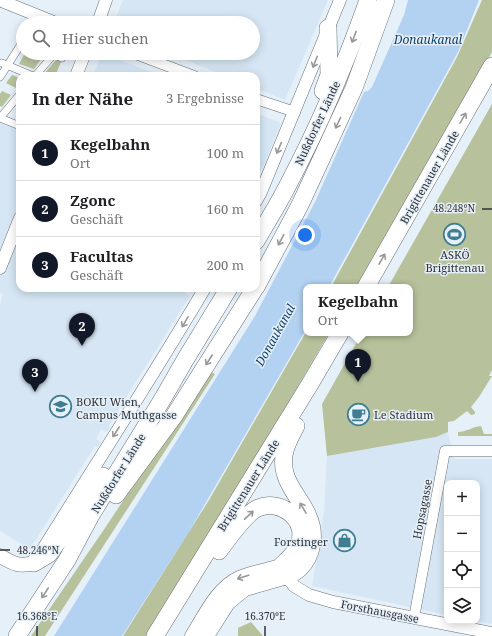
<!DOCTYPE html>
<html lang="de">
<head>
<meta charset="utf-8">
<style>
	:root { --surface:#fff; --page:#f6f6f6; --text:#202124; --muted:#757577; --line:#e0e0e0; --accent:#111827 }
	body { margin:0; font-family:"Noto Serif",serif; background:var(--page); color:var(--text) }
	.controls { position:absolute; right:12px; bottom:12px; display:grid; overflow:hidden; border-radius:8px; box-shadow:0 2px 10px #0003 }
	.controls button { width:36px; height:36px; display:grid; place-items:center; padding:0; border:0; border-bottom:1px solid var(--line); background:var(--surface); color:var(--text); font:20px sans-serif }
	.you { position:absolute; left:305px; top:235px; width:14px; height:14px; margin:-10px; border:3px solid #fff; border-radius:50%; background:#1a73e8; box-shadow:0 0 0 6px #1a73e833 }
	.badge { display:grid; place-items:center; width:26px; height:26px; border-radius:50%; background:var(--accent); color:#fff; font-size:13px; font-weight:700 }
	.pin { position:absolute; translate:-50% -33px; filter:drop-shadow(0 1px 2px #0008) }
	.pin::after { content:''; position:absolute; top:21px; width:14px; height:12px; background:inherit; clip-path:polygon(0 0,100% 0,50% 100%) }
	.popup { position:absolute; left:303px; top:284px; width:110px; height:52px; box-sizing:border-box; display:grid; place-content:center; border-radius:8px; background:var(--surface); filter:drop-shadow(0 1px 3px #0005); font-size:13px; white-space:nowrap; color:var(--muted) }
	.popup b { font-size:15px; color:var(--text) }
	.popup::after { content:''; position:absolute; left:50%; top:100%; margin-left:-8px; border:8px solid transparent; border-top-color:var(--surface) }
	.list { margin:0; padding:0; list-style:none }
	h2 { display:flex; justify-content:space-between; align-items:center; height:52px; margin:0; padding:0 16px; font-size:17px }
	h2 small { font-size:13px; font-weight:400; color:var(--muted) }
	.list li { display:grid; grid-template-columns:26px 1fr auto; gap:12px; align-items:center; box-sizing:border-box; height:56px; padding:0 16px; border-top:1px solid var(--line) }
	.list b { display:block; font-size:15px; white-space:nowrap }
	.list p { margin:0; font-size:13px; white-space:nowrap; color:var(--muted) }
	.list em { font-size:13px; font-style:normal; color:var(--muted) }
	.icon { flex:none; width:22px; height:22px; fill:none; stroke:currentColor; stroke-width:2; stroke-linecap:round; stroke-linejoin:round }
	.map { position:relative; flex:none; width:492px; height:636px; overflow:hidden }
	.search { position:absolute; background:var(--surface); box-shadow:0 2px 10px #0003; left:16px; top:16px; width:244px; height:44px; display:flex; align-items:center; gap:10px; box-sizing:border-box; padding:0 14px; border-radius:22px; color:var(--muted); font-size:15px }
	.panel { position:absolute; background:var(--surface); box-shadow:0 2px 10px #0003; left:16px; top:72px; width:244px; height:220px; border-radius:12px }
	.map>svg:first-child { display:block }
</style>
</head>
<body>
<div class="map">
<svg width="492" height="636" viewBox="0 0 492 636">
	<rect width="100%" height="100%" fill="#e6f0f9"/>
	<path fill="#d6e6f4" d="M123 0H328L285 100 256 88V76H225L168 53H253V23H114Z
		M102 53 161 76H93Z
		M256 113 281 123 265 163 256 179Z
		M0 118 20 125V288H187L185 291 186 294 190 296 132 388 109 426 110 428 107 432 101 429 96 439 101 442 98 447 95 446 30 549 0 531V305L3 294 0 293Z
		M448 432 454 459H492V624L476 621 477 483H447V615L312 586 324 513 327 456 436 437Z"/>
	<path fill="#b7c29c" d="M482 0H492V52L356 287H331L457 57Z
		M25 53H40L44 55 34 69 19 64Z
		M56 60 61 62 55 76 44 74Z
		M12 75 20 78V82L16 88 6 83Z
		M2 91 11 95 2 107 0 106V94Z
		M492 104V370L489 376H492L479 397 471 407 475 412V414L471 415 467 411 454 421 448 422V432L436 437 327 456 322 404 362 333H410V287H388Z
		M306 332V333H329L281 416 147 636H123L209 500Z
		M209 371 215 374 45 636H31L105 528Z
		M481 426 484 434H492V436H458V432C466 432 472 427 481 426Z
		M251 622 263 636H238V628Z"/>
	<path fill="#b3d2f2" d="M408 0H479L458 52 329 287H306V329L293 352 187 535 122 636H54L255 316 315 202 364 92 368 91 372 87 404 15Z"/>
	<g fill="none" stroke-linecap="round" stroke-linejoin="round">
		<defs>
			<path id="pedestrian" d="M50 53 62 58
				M2 63 33 76
				M35 76 55 53
				M0 77 23 41
				M0 118 20 94
				M0 118 20 126"/>
			<path id="minor" d="M133 53 194 76
				M256 99 295 112
				M414 618 445 451H492"/>
			<path id="tertiary" d="M4 2 56 23
				M98 23 106 0
				M76 76 85 53
				M256 201 261 192 340 0
				M0 268 20 218
				M43 549C97 462 153 376 205 288
				M283 570 294 586 309 595 333 602 492 633"/>
			<path id="secondary" d="M0 556C14 564 19 567 34 563
				M192 636C204 617 217 588 239 578 250 573 268 570 281 566
				M207 636 228 603 245 589 287 577"/>
			<path id="trunk" d="M323 91 329 75 328 28
				M256 241C267 222 279 203 289 183 320 124 346 63 368 0
				M256 287 300 205 354 88 386 0
				M366 287 492 66
				M116 495 174 416 255 288
				M219 551C227 540 246 513 258 508 281 498 308 520 299 545 295 554 287 560 281 566
				M34 563 49 554 103 476
				M287 577C291 574 296 572 300 568 313 555 316 533 308 516 302 501 289 489 285 473 280 455 288 441 296 426
				M17 636 67 560 91 515 162 400 185 360 229 288
				M155 636 310 384 340 333"/>
		</defs>
		<use href="#pedestrian" stroke="#697179" stroke-width="8"/>
		<use href="#minor" stroke="#697179" stroke-width="11"/>
		<use href="#tertiary" stroke="#697179" stroke-width="13"/>
		<use href="#secondary" stroke="#697179" stroke-width="15"/>
		<use href="#trunk" stroke="#697179" stroke-width="18"/>
		<use href="#pedestrian" stroke="#fff" stroke-width="7"/>
		<use href="#minor" stroke="#fff" stroke-width="10"/>
		<use href="#tertiary" stroke="#fff" stroke-width="12"/>
		<use href="#secondary" stroke="#fff" stroke-width="14"/>
		<use href="#trunk" stroke="#fff" stroke-width="17"/>
	</g>
	<defs><path id="oneway-shaft" d="M-6 0H5M1.5-3L5.5 0L1.5 3" fill="none" stroke-width="1.6" stroke-linecap="round" stroke-linejoin="round"/></defs>
	<g stroke="#97989a">
		<use href="#oneway-shaft" transform="translate(354 37) rotate(111)"/>
		<use href="#oneway-shaft" transform="translate(315 62) rotate(112)"/>
		<use href="#oneway-shaft" transform="translate(463 118) rotate(-60)"/>
		<use href="#oneway-shaft" transform="translate(338 123) rotate(115)"/>
		<use href="#oneway-shaft" transform="translate(279 148) rotate(113)"/>
		<use href="#oneway-shaft" transform="translate(281 240) rotate(118)"/>
		<use href="#oneway-shaft" transform="translate(382 259) rotate(-60)"/>
		<use href="#oneway-shaft" transform="translate(185 322) rotate(120)"/>
		<use href="#oneway-shaft" transform="translate(209 360) rotate(123)"/>
		<use href="#oneway-shaft" transform="translate(116 432) rotate(123)"/>
		<use href="#oneway-shaft" transform="translate(303 508) rotate(-120)"/>
		<use href="#oneway-shaft" transform="translate(249 515) rotate(-43)"/>
		<use href="#oneway-shaft" transform="translate(243 577) rotate(162)"/>
		<use href="#oneway-shaft" transform="translate(45 593) rotate(123)"/>
	</g>
	<path fill="none" stroke="#2f3236" stroke-width="1.5" d="M482 209H492M0 550H10M37 626V636M265 626V636"/>
	<defs>
		<symbol id="stadium-ring" viewBox="-11 -11 22 22"><circle r="9.5" fill="#e6f0f9" stroke="#3f7d93" stroke-width="1.5"/><path d="M0-5a6.5 5 0 1 0 0 10a6.5 5 0 1 0 0-10ZM-3.5-1.8h7v3.6h-7Z" fill="#3f7d93"/></symbol>
		<symbol id="university-ring" viewBox="-11 -11 22 22"><circle r="9.5" fill="#e6f0f9" stroke="#3f7d93" stroke-width="1.5"/><path d="M0-5L7-2L0 1L-7-2ZM-4 1L0 2.5L4 1V4Q0 6-4 4Z" fill="#3f7d93"/></symbol>
		<symbol id="cafe-ring" viewBox="-11 -11 22 22"><circle r="9.5" fill="#e6f0f9" stroke="#3f7d93" stroke-width="1.5"/><path d="M-5.5-4.5H6V0H3Q3 3.5 0 3.5H-2.5Q-5.5 3.5-5.5 0ZM3-3.2v2h1.7v-2ZM-6 4.5H4V6H-6Z" fill="#3f7d93"/></symbol>
		<symbol id="shop-ring" viewBox="-11 -11 22 22"><circle r="9.5" fill="#e6f0f9" stroke="#3f7d93" stroke-width="1.5"/><path d="M-5-2.5h2.3a2.7 3.5 0 0 1 5.4 0H5L5.5 6h-11ZM-1.5-2.5h3a1.5 2.3 0 0 0-3 0Z" fill="#3f7d93"/></symbol>
	</defs>
	<g fill-rule="evenodd">
		<use href="#stadium-ring" x="442" y="222" width="25" height="25"/>
		<use href="#university-ring" x="48" y="394" width="25" height="25"/>
		<use href="#cafe-ring" x="346" y="402" width="25" height="25"/>
		<use href="#shop-ring" x="332" y="528" width="25" height="25"/>
	</g>
	<g text-anchor="middle" dominant-baseline="central" stroke-width="3" stroke-linejoin="round" paint-order="stroke">
		<g font-size="11" fill="#2f3236" stroke="#e6f0f9">
			<text transform="translate(317 123) rotate(-65)">Nußdorfer Lände</text>
			<text transform="translate(429 177) rotate(-60)">Brigittenauer Lände</text>
			<text transform="translate(118 473) rotate(-58)">Nußdorfer Lände</text>
			<text transform="translate(248 485) rotate(-58)">Brigittenauer Lände</text>
			<text transform="translate(422 509) rotate(-79)">Hopsagasse</text>
			<text transform="translate(380 611) rotate(11)">Forsthausgasse</text>
		</g>
		<g font-size="11" fill="#2f3236" stroke="#e6f0f9" text-anchor="start">
			<text x="455" y="254" text-anchor="middle">ASKÖ<tspan x="455" dy="13">Brigittenau</tspan></text>
			<text x="76" y="401">BOKU Wien,<tspan x="76" dy="13">Campus Muthgasse</tspan></text>
			<text x="374" y="414">Le Stadium</text>
			<text x="328" y="541" text-anchor="end">Forstinger</text>
		</g>
		<g font-size="12" font-style="italic" fill="#103f67" stroke="#e6f0f9">
			<text x="428" y="39">Donaukanal</text>
			<text transform="translate(275 335) rotate(-61)">Donaukanal</text>
		</g>
	</g>
	<g font-size="10" text-anchor="middle" fill="#2f3236" stroke="#e6f0f9" stroke-width="3" stroke-linejoin="round" paint-order="stroke">
		<text x="454" y="212">48.248°N</text>
		<text x="38" y="554">48.246°N</text>
		<text x="37" y="620">16.368°E</text>
		<text x="265" y="620">16.370°E</text>
	</g>
</svg>
<div class="controls">
<button>+</button>
<button>−</button>
<button><svg class="icon" aria-label="locate" viewBox="0 0 24 24"><circle cx="12" cy="12" r="6"/><path d="M12 2v4M12 18v4M2 12h4M18 12h4"/></svg></button>
<button><svg class="icon" aria-label="layers" viewBox="0 0 24 24"><path d="M12 4l9 5-9 5-9-5zM3 14l9 5 9-5"/></svg></button>
</div>
<div class="you"></div>
<div class="pin badge" style="left:358px;top:382px">1</div>
<div class="popup"><b>Kegelbahn</b>Ort</div>
<div class="pin badge" style="left:82px;top:346px">2</div>
<div class="pin badge" style="left:35px;top:392px">3</div>
<div class="search"><svg class="icon" aria-label="search" viewBox="0 0 24 24"><circle cx="10" cy="10" r="6"/><path d="M15 15l6 6"/></svg>Hier suchen</div>
<section class="panel">
<h2>In der Nähe<small>3 Ergebnisse</small></h2>
<ul class="list">
<li><span class="badge">1</span><div><b>Kegelbahn</b><p>Ort</p></div><em>100 m</em></li>
<li><span class="badge">2</span><div><b>Zgonc</b><p>Geschäft</p></div><em>160 m</em></li>
<li><span class="badge">3</span><div><b>Facultas</b><p>Geschäft</p></div><em>200 m</em></li>
</ul>
</section>
</div>
</body>
</html>
